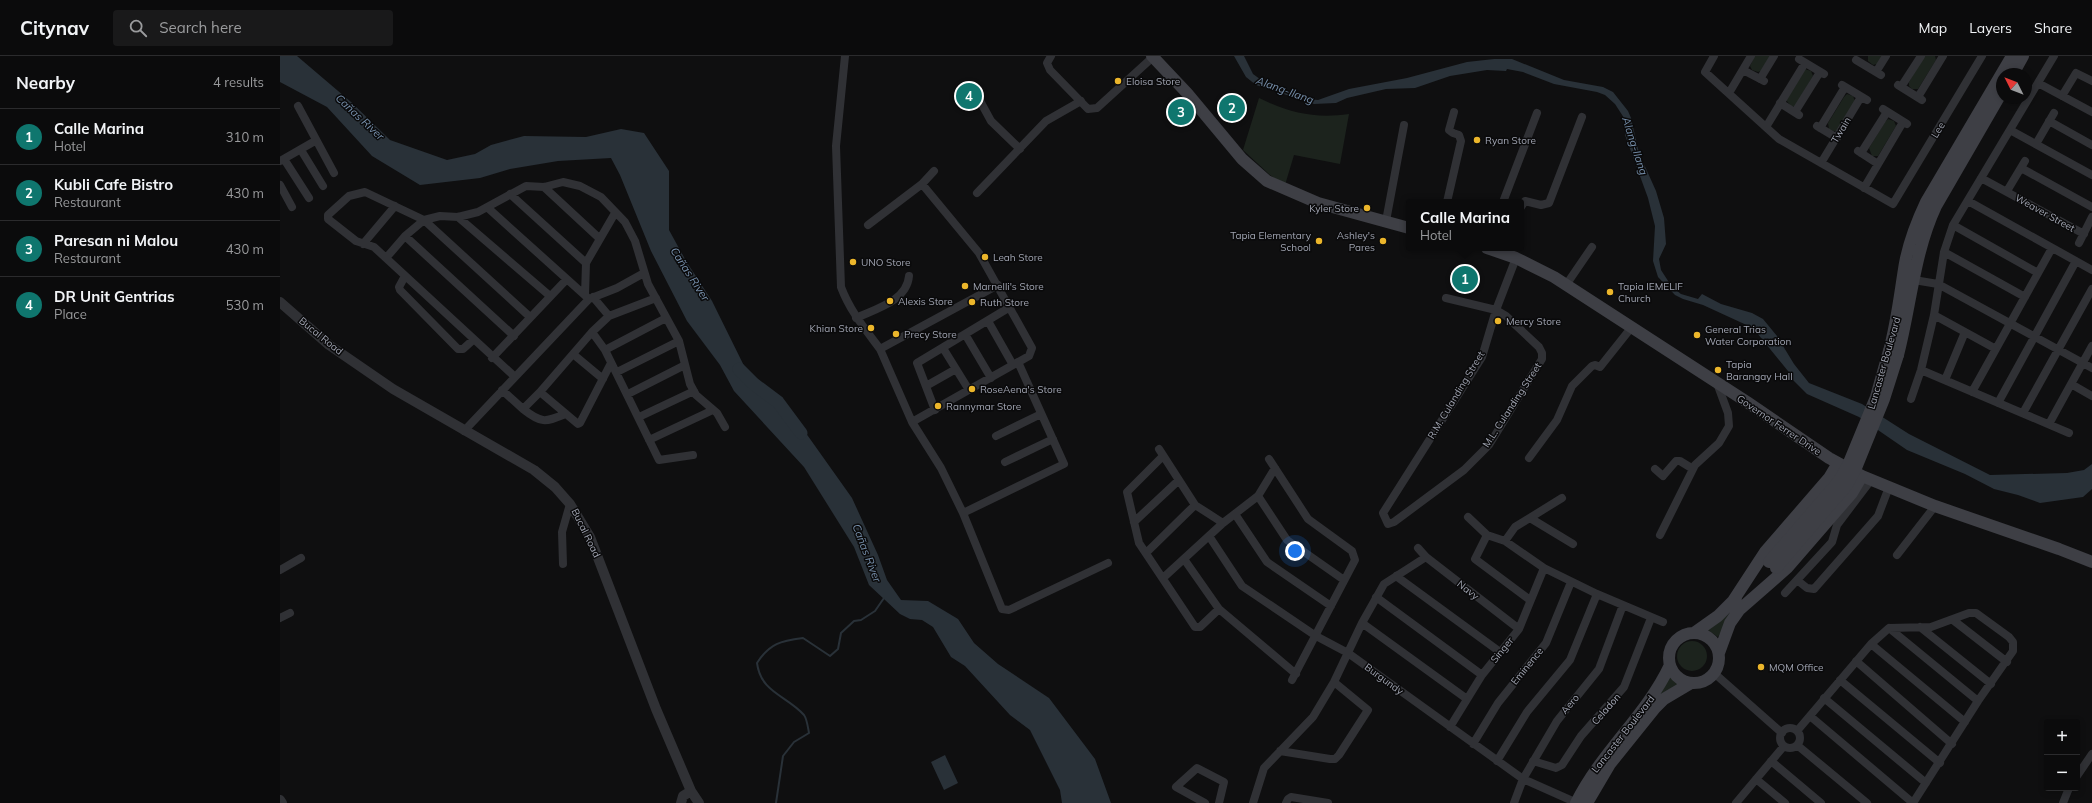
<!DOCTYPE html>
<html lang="en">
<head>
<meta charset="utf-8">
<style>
	:root { --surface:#0b0b0c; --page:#19191a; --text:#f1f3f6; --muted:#9a9b9d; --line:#2b2b2d; --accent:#0f766e }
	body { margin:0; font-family:Mulish,sans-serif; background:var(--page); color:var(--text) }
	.controls { position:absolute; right:12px; bottom:12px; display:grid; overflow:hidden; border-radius:4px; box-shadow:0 2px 6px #0003 }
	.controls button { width:36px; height:36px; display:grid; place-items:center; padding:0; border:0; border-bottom:1px solid var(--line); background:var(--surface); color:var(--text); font:20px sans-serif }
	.compass { position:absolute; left:1716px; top:12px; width:36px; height:36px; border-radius:50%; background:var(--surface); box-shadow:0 2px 6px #0003; rotate:312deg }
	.you { position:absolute; left:1015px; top:495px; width:14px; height:14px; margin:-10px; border:3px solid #fff; border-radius:50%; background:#1a73e8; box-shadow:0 0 0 6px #1a73e833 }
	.badge { display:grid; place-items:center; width:26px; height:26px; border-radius:50%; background:var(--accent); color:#fff; font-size:13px; font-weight:700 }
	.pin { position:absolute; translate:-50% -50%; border:2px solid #fff; box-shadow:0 1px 4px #0006 }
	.popup { position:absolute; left:1126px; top:143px; width:118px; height:52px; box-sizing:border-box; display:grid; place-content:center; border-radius:4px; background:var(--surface); filter:drop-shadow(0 1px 3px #0005); font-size:13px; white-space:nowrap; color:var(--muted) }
	.popup b { font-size:15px; color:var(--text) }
	.popup::after { content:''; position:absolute; left:50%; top:100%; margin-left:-8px; border:8px solid transparent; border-top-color:var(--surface) }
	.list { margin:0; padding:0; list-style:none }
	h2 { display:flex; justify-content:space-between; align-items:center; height:52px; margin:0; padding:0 16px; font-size:17px }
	h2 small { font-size:13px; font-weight:400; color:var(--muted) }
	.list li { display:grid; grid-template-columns:26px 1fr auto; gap:12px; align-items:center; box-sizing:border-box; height:56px; padding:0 16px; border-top:1px solid var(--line) }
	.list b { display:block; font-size:15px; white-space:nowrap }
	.list p { margin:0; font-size:13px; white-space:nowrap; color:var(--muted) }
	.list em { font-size:13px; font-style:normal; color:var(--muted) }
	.icon { flex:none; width:22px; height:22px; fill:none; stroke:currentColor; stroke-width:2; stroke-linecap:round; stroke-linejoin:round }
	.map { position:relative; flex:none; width:1812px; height:747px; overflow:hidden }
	header { display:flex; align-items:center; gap:24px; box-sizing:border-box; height:56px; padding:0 20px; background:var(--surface); border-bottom:1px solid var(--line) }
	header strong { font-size:19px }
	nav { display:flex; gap:22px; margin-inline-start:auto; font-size:14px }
	.search { width:280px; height:36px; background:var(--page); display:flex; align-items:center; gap:10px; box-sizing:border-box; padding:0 14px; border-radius:4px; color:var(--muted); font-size:15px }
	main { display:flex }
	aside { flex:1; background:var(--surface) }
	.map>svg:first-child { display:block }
</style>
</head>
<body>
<header>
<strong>Citynav</strong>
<div class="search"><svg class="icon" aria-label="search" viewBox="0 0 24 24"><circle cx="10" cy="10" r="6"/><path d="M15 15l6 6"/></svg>Search here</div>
<nav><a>Map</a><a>Layers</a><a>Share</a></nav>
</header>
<main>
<aside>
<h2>Nearby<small>4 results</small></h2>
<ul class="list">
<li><span class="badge">1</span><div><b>Calle Marina</b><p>Hotel</p></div><em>310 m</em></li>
<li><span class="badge">2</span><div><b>Kubli Cafe Bistro</b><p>Restaurant</p></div><em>430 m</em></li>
<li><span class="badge">3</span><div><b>Paresan ni Malou</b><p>Restaurant</p></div><em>430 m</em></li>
<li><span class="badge">4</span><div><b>DR Unit Gentrias</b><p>Place</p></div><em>530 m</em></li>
</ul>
</aside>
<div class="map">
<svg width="1812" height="747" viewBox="0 0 1812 747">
	<rect width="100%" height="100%" fill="#0f0f10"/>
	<path fill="#1c231d" d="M1475 0H1490L1481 15 1478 16 1472 14 1470 10Z
		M1588 0H1603L1597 8 1593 9 1588 5Z
		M1644 0H1655L1656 4 1638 33H1632L1629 30V26Z
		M1525 13 1531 15 1533 20 1515 50H1511L1506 44Z
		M1567 38 1573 40 1575 45 1557 75H1553L1549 73 1548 67 1564 41Z
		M979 42C1010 57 1035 63 1069 58L1060 108 1014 99 1005 129 990 119 963 94Z
		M1608 63 1614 65 1616 70 1598 100H1592L1589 92 1605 66Z
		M1453 554 1438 581 1428 574Z
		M1397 600a15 15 0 1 1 30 0a15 15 0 1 1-30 0Z
		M1388 619 1399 629 1381 640 1379 638Z"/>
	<path fill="#293138" d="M0 0H17L71 46 110 84 167 104 195 98 211 89 244 80 306 81 341 73 364 77 389 115V174L406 205 432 245 473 328 523 373 572 442 598 499 607 524 621 544 648 545 678 563 694 587 718 608 769 642 815 703 831 747H782L780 734 750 674 730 659 685 610 671 601 653 571 642 564 630 563 620 558 589 529 574 491 524 411 454 335 440 309 407 265 371 195 340 119 331 102 278 105 230 113 200 122 140 129 92 100 47 51 0 26Z
		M954 0H964L973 18 984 26 1028 43 1038 44 1069 33 1127 22 1187 6 1214 3H1232L1284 24 1323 31 1333 36 1348 55 1351 62 1359 97 1376 135 1384 162 1386 188 1379 203 1381 214 1392 231 1401 238 1418 243 1422 238 1441 248 1472 257 1483 263 1497 280 1514 308 1529 327 1582 348 1629 378 1710 419 1787 417 1804 414 1812 408V433L1803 441 1760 447 1738 439 1714 433 1685 418 1627 394 1579 361 1527 338 1512 323 1508 315 1473 272 1423 249 1403 243 1395 239 1378 221 1373 205 1375 170 1368 142 1345 79 1346 65 1335 48 1325 39 1317 36 1274 28 1243 16 1227 13 1226 15 1207 14 1170 20 1135 32 1106 33 1067 42 1056 47 1034 48 976 29 966 21Z
		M665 699 678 727 664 734 651 706Z"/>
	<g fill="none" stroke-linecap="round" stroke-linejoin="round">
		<path stroke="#293138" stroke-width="2" d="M496 747 503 700 514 686 529 677C528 672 527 663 524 659 506 639 481 637 477 607 490 587 501 585 523 582L550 600 558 593 561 577 574 565 581 564 595 555 604 542"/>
		<path stroke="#293138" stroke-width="13" d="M459 313 474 328 498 346 521 377"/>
		<path stroke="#303135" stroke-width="8" d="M565 0 556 90 561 231C570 255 585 273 600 293L718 229
			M771 0 767 7 770 14 808 53 817 52 873 1
			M1434 0 1425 16 1499 83 1613 148 1702 0
			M1519 3 1544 18
			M1576 4 1601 19
			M1463 14 1484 25
			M1596 16 1606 0
			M1480 23 1494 0
			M1758 27 1812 56
			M1562 29 1587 44
			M1618 29 1642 44
			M1621 31 1641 0
			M693 32 711 65 740 93
			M1449 37 1471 0
			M1782 40 1796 17 1812 25
			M1638 41 1663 0
			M1500 47 1519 59
			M18 50 54 117
			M1603 53 1627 68
			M1515 56 1540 16
			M1769 65 1812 89
			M1537 70 1557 82
			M1486 71 1525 7
			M1540 72 1565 31
			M1730 74 1812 119
			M1756 88 1774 57
			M21 94 43 130
			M1578 95 1598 108
			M1581 97 1607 56
			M4 103 29 142
			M0 105 35 85
			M1541 107 1581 41
			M1741 112 1812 151
			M1701 122 1804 178
			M642 128 654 115
			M0 129 12 151
			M264 131 319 182
			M1584 132 1623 66
			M1727 135 1745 105
			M697 137 766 65 801 45
			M230 138 306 207
			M1688 145 1812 214
			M1167 146 1181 85 1179 79 1173 77 1169 74 1174 56
			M1223 146 1257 57
			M1241 151 1245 145 1261 149 1269 147 1302 61
			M208 152 309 243
			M178 161 270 240
			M1106 165 1124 69
			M588 169 642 128 699 197 752 292 749 300 632 366
			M1673 169 1758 217
			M125 180 234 280
			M1799 187 1812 161
			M83 188 115 150
			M1664 196 1745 241
			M106 202 125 180 144 164 160 160 178 161 198 156 246 130 264 131 283 126 300 130 321 141 345 166 355 185 368 228 399 285 410 328 416 339 437 357 445 371
			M125 220 119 231 120 234 178 293H183L193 284
			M1634 224 1658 228 1812 312
			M1286 229 1312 191
			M305 239 306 207 335 157
			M313 241 329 260
			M1166 242 1216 254 1226 260 1259 291 1262 297V303L1209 389 1184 414 1114 466 1108 468 1103 457 1202 301 1216 254 1236 202
			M1654 259 1716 293
			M576 262C595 253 627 245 629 220
			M708 265 733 309
			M312 276 325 294 379 404 413 399
			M685 278 711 322
			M663 292 689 334
			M600 293 632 366 661 412 683 457 722 553 729 554 828 507
			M325 294 386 262
			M293 298 323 323
			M212 302 286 224
			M331 307 300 367 298 368 260 336 312 276 329 260 376 242
			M1641 314 1789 377
			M337 316 399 285
			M235 321 94 191 76 185 48 163V159L69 140 85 136 144 164 250 261
			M1665 324 1685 276
			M1791 328 1812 340
			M646 330 676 313
			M222 334 243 353 260 336
			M1692 336 1772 192
			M348 338 405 309
			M1631 343 1641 314 1654 259 1664 196 1673 169 1774 0
			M1718 347 1796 205
			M243 353C262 368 265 366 286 358
			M655 354 637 307 730 251
			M1743 357 1812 233
			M359 361 414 335
			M1769 368 1812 290
			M184 375 309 243 337 232 364 217
			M716 380 761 358
			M369 384 433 354
			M879 393 915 449 943 467
			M883 400 847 436 859 487 915 571H920L939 553
			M1249 402 1277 364 1292 330 1312 310 1315 309 1320 311 1351 272
			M989 403 1028 463 1072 495 1075 504 1012 624
			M725 406 773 383
			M1375 413 1383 420 1396 405H1400L1413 413
			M978 440 1007 484 1064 524
			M683 457 784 408 738 306
			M955 458 987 506 1051 550
			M1188 461 1207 479 1225 485 1264 512 1317 538 1383 566
			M1250 462 1293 488
			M854 466 899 424
			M1207 479 1195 503 1250 544
			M1380 479 1415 409 1439 387 1449 370 1448 357 1437 327
			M929 480 962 530 1036 580 1068 597 1243 723 1297 747
			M1225 485 1235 471 1282 442
			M1138 492 1146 501 1239 573
			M866 497 915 449
			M1617 499 1655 450
			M904 503 939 553 1016 618
			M283 508 282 476 290 448
			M0 514 21 502
			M1116 520 1220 596
			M883 522 943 467 978 440 995 412
			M1517 524 1527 532 1534 533 1598 460 1609 431
			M1505 537 1552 486 1557 469 1591 424
			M1096 541 1202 619
			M0 562 10 557
			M1673 564 1727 606
			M1082 567 1187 643
			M1640 571 1711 628
			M1609 572 1698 645
			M1591 588 1685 666
			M1576 605 1672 688
			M1434 617 1502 677
			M1560 624 1660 707
			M1544 642 1646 727
			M1530 660 1633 747
			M1170 671 1202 619 1239 573 1264 512
			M1500 682a10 10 0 1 1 20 0a10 10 0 1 1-20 0Z
			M1517 675 1591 588 1609 572 1651 571 1689 557H1696L1729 581 1733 586V595L1698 645 1633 747
			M1193 688 1218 647 1266 587 1291 526
			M1517 689 1587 747
			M1000 695 1050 703H1055L1059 699 1088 654 1054 626
			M1217 705 1247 656 1290 604 1317 538
			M1253 705 1276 712 1282 709 1301 680 1344 631 1371 562
			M1491 705 1541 747
			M1797 720 1812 698
			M1476 723 1505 747
			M925 747 896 731 917 712 944 726 939 747
			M973 747 984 712 1033 661 1054 626 1082 567 1104 528 1146 501
			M1006 747 1008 743 1011 741 1048 747
			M1234 747 1243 723 1277 665 1319 613 1343 549
			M1456 747 1504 690
			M1783 747 1789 732"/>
		<path stroke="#303135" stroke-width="10" d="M0 246 49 289 113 333 254 414 275 431 290 448 310 481 376 653 411 735 419 747
			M0 744 2 747
			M401 747 403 740 411 735"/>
		<path stroke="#3e3f45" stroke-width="12" d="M872 0 907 37 962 103 987 125 1038 147 1129 172
			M1733 18 1743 0
			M1207 192 1236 202 1274 221 1467 346 1549 402 1582 420 1655 450 1779 493 1812 506
			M1609 295C1617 266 1620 237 1625 207 1629 186 1637 165 1646 146L1732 0
			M1618 299C1631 249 1634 197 1656 150L1722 36
			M1451 548 1485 496 1549 422 1558 407
			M1458 555 1507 512 1572 437 1582 420
			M1414 577 1438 560 1456 542
			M1389 602a25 25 0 1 1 50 0a25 25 0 1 1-50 0Z
			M1439 597 1450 567 1462 550
			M1296 747C1322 695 1366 660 1390 609
			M1307 747 1330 708 1375 652 1384 643 1411 627"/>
		<path stroke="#3e3f45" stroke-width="12" d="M1489 506 1559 425 1568 409 1596 341 1609 295
			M1496 512 1567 429 1576 412 1604 343 1618 299"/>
	</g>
	<g fill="#ecb62b" stroke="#0a0a0b" stroke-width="1.5">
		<circle cx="838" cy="25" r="4"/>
		<circle cx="1197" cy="84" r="4"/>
		<circle cx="1087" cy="152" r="4"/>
		<circle cx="1039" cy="185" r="4"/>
		<circle cx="1103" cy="185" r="4"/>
		<circle cx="705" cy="201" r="4"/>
		<circle cx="573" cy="206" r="4"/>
		<circle cx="685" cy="230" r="4"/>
		<circle cx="1330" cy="236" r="4"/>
		<circle cx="610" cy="245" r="4"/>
		<circle cx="692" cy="246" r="4"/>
		<circle cx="1218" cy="265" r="4"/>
		<circle cx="591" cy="272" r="4"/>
		<circle cx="616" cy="278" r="4"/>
		<circle cx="1417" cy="279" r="4"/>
		<circle cx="1438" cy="314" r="4"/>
		<circle cx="692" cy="333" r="4"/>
		<circle cx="658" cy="350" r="4"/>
		<circle cx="1481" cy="611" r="4"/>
	</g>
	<g text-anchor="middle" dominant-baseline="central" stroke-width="3" stroke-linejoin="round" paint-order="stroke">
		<g font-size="10" fill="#a0a4b1" stroke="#0a0a0b" text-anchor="start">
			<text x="846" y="25">Eloisa Store</text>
			<text x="1205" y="84">Ryan Store</text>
			<text x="1079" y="152" text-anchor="end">Kyler Store</text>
			<text x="1031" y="179" text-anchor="end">Tapia Elementary<tspan x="1031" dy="12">School</tspan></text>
			<text x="1095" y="179" text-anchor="end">Ashley's<tspan x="1095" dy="12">Pares</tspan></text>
			<text x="713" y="201">Leah Store</text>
			<text x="581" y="206">UNO Store</text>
			<text x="693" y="230">Marnelli's Store</text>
			<text x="1338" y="230">Tapia IEMELIF<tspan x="1338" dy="12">Church</tspan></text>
			<text x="618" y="245">Alexis Store</text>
			<text x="700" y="246">Ruth Store</text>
			<text x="1226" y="265">Mercy Store</text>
			<text x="583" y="272" text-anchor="end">Khian Store</text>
			<text x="1425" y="273">General Trias<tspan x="1425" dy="12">Water Corporation</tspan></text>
			<text x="624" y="278">Precy Store</text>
			<text x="1446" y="308">Tapia<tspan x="1446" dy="12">Barangay Hall</tspan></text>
			<text x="700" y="333">RoseAena's Store</text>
			<text x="666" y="350">Rannymar Store</text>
			<text x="1489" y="611">MQM Office</text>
		</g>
		<g font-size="10" fill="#a0a4b1" stroke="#0a0a0b">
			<text transform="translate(1561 74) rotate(-59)">Twain</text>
			<text transform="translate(1658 74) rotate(-59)">Lee</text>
			<text transform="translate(1765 157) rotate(29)">Weaver Street</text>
			<text transform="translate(41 280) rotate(39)">Bucal Road</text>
			<text transform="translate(1604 307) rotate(-74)">Lancaster Boulevard</text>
			<text transform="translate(1176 339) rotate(-59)">R.M. Culanding Street</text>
			<text transform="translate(1232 349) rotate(-57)">M.L. Culanding Street</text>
			<text transform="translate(1499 369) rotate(34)">Governor Ferrer Drive</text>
			<text transform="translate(306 477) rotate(64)">Bucal Road</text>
			<text transform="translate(1188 534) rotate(38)">Navy</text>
			<text transform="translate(1222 594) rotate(-51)">Singer</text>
			<text transform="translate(1247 610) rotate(-51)">Eminence</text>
			<text transform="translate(1104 623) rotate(36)">Burgundy</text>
			<text transform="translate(1290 648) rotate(-50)">Aero</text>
			<text transform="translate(1326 653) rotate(-49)">Celadon</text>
			<text transform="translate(1343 678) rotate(-52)">Lancaster Boulevard</text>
		</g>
		<g font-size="11" font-style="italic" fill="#7790ac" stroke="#0a0a0b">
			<text transform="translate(1005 34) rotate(20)">Alang-Ilang</text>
			<text transform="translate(80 61) rotate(43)">Cañas River</text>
			<text transform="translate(1355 90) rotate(72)">Alang-Ilang</text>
			<text transform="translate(410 218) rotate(57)">Cañas River</text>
			<text transform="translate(587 497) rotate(69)">Cañas River</text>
		</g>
	</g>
</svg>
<div class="controls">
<button>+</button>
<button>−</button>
</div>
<svg class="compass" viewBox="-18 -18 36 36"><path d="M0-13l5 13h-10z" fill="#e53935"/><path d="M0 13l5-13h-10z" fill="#9a9b9d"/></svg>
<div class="you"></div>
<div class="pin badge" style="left:1185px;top:223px">1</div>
<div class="popup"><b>Calle Marina</b>Hotel</div>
<div class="pin badge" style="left:952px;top:52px">2</div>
<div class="pin badge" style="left:901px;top:56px">3</div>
<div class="pin badge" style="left:689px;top:40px">4</div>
</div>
</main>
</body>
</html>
